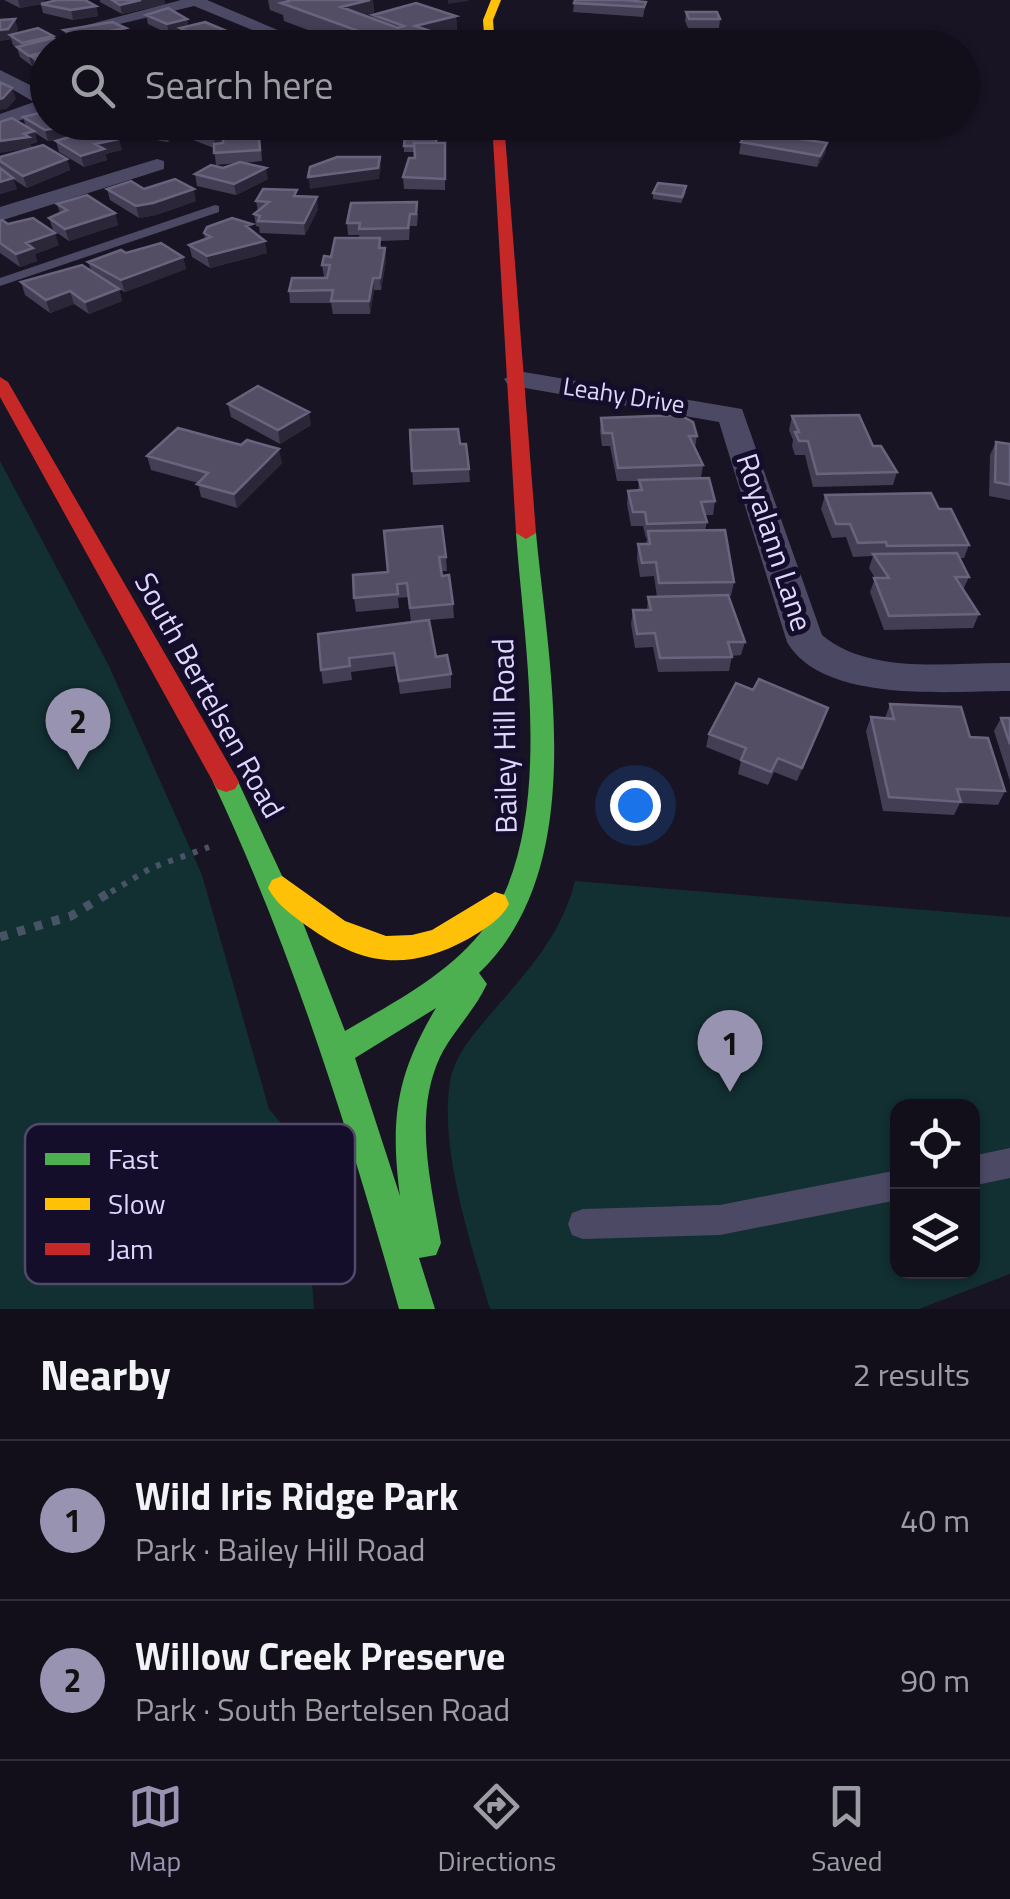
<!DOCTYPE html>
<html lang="en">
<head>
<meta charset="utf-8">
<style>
	:root { --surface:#120f1b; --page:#1f1d28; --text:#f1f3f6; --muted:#9c9ca3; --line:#312f3a; --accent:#9993b2 }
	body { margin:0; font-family:"Titillium Web",sans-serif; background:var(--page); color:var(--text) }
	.controls { position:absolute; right:30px; bottom:30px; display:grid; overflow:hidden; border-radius:20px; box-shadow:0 2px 8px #0004 }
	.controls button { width:90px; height:90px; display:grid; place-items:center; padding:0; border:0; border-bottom:2px solid var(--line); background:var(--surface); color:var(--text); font:50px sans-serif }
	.you { position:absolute; left:635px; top:805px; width:35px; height:35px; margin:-25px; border:8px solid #fff; border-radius:50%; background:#1a73e8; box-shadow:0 0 0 15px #1a73e833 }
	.badge { display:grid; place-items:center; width:65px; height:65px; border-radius:50%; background:var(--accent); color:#111; font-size:32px; font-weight:700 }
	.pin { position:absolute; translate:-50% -82px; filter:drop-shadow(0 2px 5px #0008) }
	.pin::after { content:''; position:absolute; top:52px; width:35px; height:30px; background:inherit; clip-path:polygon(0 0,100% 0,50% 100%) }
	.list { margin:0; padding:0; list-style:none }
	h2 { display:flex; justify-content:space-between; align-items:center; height:130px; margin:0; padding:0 40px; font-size:42px }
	h2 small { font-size:32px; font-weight:400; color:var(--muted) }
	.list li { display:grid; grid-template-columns:65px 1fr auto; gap:30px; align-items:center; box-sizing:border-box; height:160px; padding:0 40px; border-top:2px solid var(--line) }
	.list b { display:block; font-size:38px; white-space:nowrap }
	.list p { margin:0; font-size:32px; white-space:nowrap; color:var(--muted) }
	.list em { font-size:32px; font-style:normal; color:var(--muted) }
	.icon { flex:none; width:55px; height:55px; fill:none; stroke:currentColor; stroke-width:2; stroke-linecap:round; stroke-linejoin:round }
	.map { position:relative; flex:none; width:1010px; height:1309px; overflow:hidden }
	.search { position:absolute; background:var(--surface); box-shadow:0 2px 8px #0004; left:30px; right:30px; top:30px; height:110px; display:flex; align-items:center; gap:25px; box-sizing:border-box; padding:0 35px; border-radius:55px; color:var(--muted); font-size:38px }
	.sheet { height:450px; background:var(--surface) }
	nav { display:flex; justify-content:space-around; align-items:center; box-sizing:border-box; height:140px; border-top:2px solid var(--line); background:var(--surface); font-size:28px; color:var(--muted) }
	nav a { display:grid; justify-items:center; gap:5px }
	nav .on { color:var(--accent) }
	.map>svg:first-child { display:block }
</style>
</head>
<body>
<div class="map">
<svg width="1010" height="1309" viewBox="0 0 1010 1309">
	<rect width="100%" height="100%" fill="#181424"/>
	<path fill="#122f32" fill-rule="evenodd" d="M0 461 109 666 202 875 269 1109 302 1147 314 1309H0Z
		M575 881 1010 917V1274L919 1309H490C471 1244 439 1149 450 1082 454 1056 473 1035 489 1016 526 972 560 939 575 881ZM898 1106H972V1272H898Z"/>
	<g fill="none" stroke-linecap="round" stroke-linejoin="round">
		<path stroke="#475465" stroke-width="6" stroke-dasharray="5 8" stroke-linecap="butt" d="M111 892 151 868 209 847"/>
		<path stroke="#475465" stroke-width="9" stroke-dasharray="8 10" stroke-linecap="butt" d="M0 937 71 916 115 889"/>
		<path fill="#4c4965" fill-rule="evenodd" d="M215 205 219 206V212L0 286V278Z
			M1010 1148V1178L972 1186V1156Z
			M898 1170V1200L720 1235 583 1239 572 1235 568 1224 572 1213 583 1209 720 1205Z"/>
		<path fill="#4c4965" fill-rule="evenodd" d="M181 0H207L320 48H296L194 6 95 30 87 25Z
			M0 70 48 94 45 113 0 126V114L34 102 0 82Z
			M157 159 164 161V169L0 221V207Z
			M518 371 742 409 822 635C871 676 951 662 1010 663V691C949 691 823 704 787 642L719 422 508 385 504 379Z"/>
		<path fill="#4caf50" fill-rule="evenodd" d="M526 527 536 533C549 670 590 867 479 973L487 984C475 1010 453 1031 440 1057 413 1115 431 1183 441 1243L436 1255 419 1258 435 1309H399C348 1129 293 952 213 782L217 775 226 772 235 775 298 910 345 1031C393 1003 451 973 485 927 557 828 524 648 516 533ZM436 1008C396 1075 390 1120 400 1196L355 1058Z"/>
		<path fill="#ffc107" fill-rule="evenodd" d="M491 0H501L493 20 495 48H485L483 20Z
			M282 876 345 921 386 936 412 935 432 930 495 892 505 895 509 904C502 919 482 931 468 939 407 972 363 966 307 926 293 916 276 904 268 888L272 880Z"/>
		<path fill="#c62828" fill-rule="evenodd" d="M492 122H504L536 533 526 539 516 533Z
			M0 377 8 382 235 775 239 782 235 789 226 792 217 789 0 397Z"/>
	</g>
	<path fill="#433e53" d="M4 0H44L45 3 96 6 98 16 73 20 43 13 41 4 20 8Z
		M100 0H164L165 4 122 14 100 2Z
		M268 0H373L374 15 456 16 457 34 446 36 457 40V48H356L284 21 283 15 270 10Z
		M646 2 643 17 573 12 574 3Z
		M686 12 720 19 719 28H688L685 21Z
		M146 15 187 19 188 26 231 41 217 48H195L194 43 182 38 180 31 169 34 148 24Z
		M18 29 15 34 53 36 54 39 68 46 69 48H48V76L35 68V65L32 66 20 57 17 48 13 45 11 39 0 41Z
		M64 30 128 37 80 47 67 40Z
		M23 117 48 122H90L91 128 85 130V132L122 150 105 154 107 160 84 167 59 152 56 141 66 138 48 141 35 133 37 142 31 144Z
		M122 122H186L168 142 132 136 130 124Z
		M410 122H452V136H437V143H445V190L404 189 403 177 415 158V152H404V146L410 135Z
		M646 122H719L715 140 645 133Z
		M186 127 241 137 261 147 262 161 243 163 268 179 236 195 197 186 195 174 237 163 216 165 214 148 188 138Z
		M840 127 835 137 812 134 814 128Z
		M773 134 827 143 825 154 817 167 739 154 741 142Z
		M0 157 67 159 70 170 27 188 13 179 17 189 0 194Z
		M107 189H144L196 201 156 215 139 218 110 200Z
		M686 192 681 203 653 199V193Z
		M298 196 318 209 305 235 260 233 259 227 256 226 254 214 258 211 256 201Z
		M351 203 418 214 417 226H410L409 240 380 241 381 248H385L386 260 381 290H374L370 314H333L331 303H290L289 291 327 277H324L322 265 331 257 360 238 359 235H348L347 223Z
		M57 204 115 213 118 225 69 241 53 230 49 218 60 213Z
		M0 221 8 224 59 245 35 254 37 261 20 267 0 253Z
		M254 232 267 253 210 268 192 257 189 245 205 239 204 233Z
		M126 253 183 257 186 269 125 292 119 289 122 301 89 314 74 304 50 313 25 295 21 282 91 270 88 262Z
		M228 404 311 425 280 444 231 417Z
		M792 416 873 446 897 472 893 485 813 487 805 455H795L792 446 793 440 789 430Z
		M601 418 697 436 695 448 703 465 701 478 715 501 713 515H705L707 522 705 530 734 582 731 596H728L745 642 741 655 732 656 729 671 658 672 653 647 635 648 631 624 633 610H647L648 597H657L654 576 640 577 637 558 638 544H646L647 538H646L643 526H631L627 504 628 491 638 490 639 481H617L610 446H602L600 431Z
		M410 430 460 444 469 469 470 482 413 485Z
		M996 442 1010 444V500L989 496 990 455Z
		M241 445 282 463 237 508 201 497 198 483 151 470 147 456Z
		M825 495 939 509 969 545 964 558H960L969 577 963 590 979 614 973 628 884 630 870 592 875 578 869 568 873 556 853 557 846 537 832 538 821 509Z
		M384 531 446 557 447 571H441L453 604 454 618 429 620 436 657 451 674V688L400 694 396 666 351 672 352 680 323 684 321 670 411 622 408 597 398 598 399 608 356 612 354 598 388 572Z
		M890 704 970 737 1005 791 998 805 960 803 954 815 883 811 866 731 871 717 885 718Z
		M1001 718H1010V781L994 731Z
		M824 721 797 781 774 772 768 785 738 774 741 761 706 747 709 734Z"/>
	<path fill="#2b2638" d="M18 0H44L45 3 20 8Z
		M141 0H164L165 4 122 14 120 5Z
		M370 0H373L374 16 343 25 341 7Z
		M448 0H468V1L448 4Z
		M96 6 98 16 73 20 71 10Z
		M456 16 457 34 416 44 415 26Z
		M15 19 18 29 13 37 10 35 11 39 0 41V30Z
		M187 19 189 29 180 28V31L169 34 167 24Z
		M126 28 128 37 80 47 78 37Z
		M229 32 231 41 217 48H204L203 43Z
		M457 40V48H432Z
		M48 51V62L32 57 35 65 32 66 29 56Z
		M12 88 16 99 7 109 0 110V99Z
		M78 122H90L91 128 85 130 86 135 48 141 45 130Z
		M176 122H186V126L168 142 165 131Z
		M239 129 241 140 216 149 214 138Z
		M34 131 37 142 31 144 32 148 0 153V141Z
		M119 139 122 150 105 154 107 160 84 167 81 156 95 144Z
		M827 143 825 154 817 167 820 156Z
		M380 157 381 168 379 179 310 189 308 177Z
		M67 159 70 170 27 188 23 176Z
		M266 168 268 179 236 195 234 184Z
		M13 178 17 189 0 194V182Z
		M194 189 196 201 156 215 139 218 136 206Z
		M317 197 318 209 305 235 304 223Z
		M115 213 118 225 69 241 65 229Z
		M55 233 59 245 35 254 37 261 20 267 16 254 26 243Z
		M265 241 267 253 210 268 207 256Z
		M385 248 386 260 381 290 380 278Z
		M183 257 186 269 125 292 121 280Z
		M373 278 374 290 370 314 369 301Z
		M119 289 122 301 89 314 85 302Z
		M70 291 74 304 50 313 46 300Z
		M309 412 311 425 280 444 278 430Z
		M279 449 282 463 237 508 234 494Z
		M828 708 824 721 797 781 802 768Z"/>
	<path fill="#544e65" stroke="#69647e" stroke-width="2.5" d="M57 0H85L96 6 71 10 41 4Z
		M112 0H141L120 5Z
		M286 0H370L341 7 398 28 404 26 373 15 416 3 456 16 415 26 457 40 432 48H389L369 39 395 32 372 36 281 3 290 1Z
		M575 0H624L646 2 644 7 574 3Z
		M168 8 187 19 167 24 146 15Z
		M686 12H717L720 19H689Z
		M15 19 8 29 0 30V20Z
		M112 22 126 28 78 37 64 30Z
		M205 22 229 32 203 43 194 40 203 38 180 28Z
		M38 28 53 36 22 43 10 35Z
		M53 38 68 46 48 48V51L29 56 17 47Z
		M782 41 811 45 809 48H776Z
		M260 42 268 48H220Z
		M48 54V66H46L32 57Z
		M0 82 12 88 3 98 0 99Z
		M48 111V122L83 124 45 130 23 117Z
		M12 118 34 131 24 134 29 137 0 141V122Z
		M131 122H176L165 131 129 125Z
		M197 122H218L239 129 214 138 186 127Z
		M410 122H451V124L410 125Z
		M650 122H718L716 128Z
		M755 122 774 124 768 134 827 143 820 156 741 142Z
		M817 122H841L836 132 814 128Z
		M100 128 119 139 95 144 104 149 81 156 56 141Z
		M437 134 436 143H414V146H404L405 135Z
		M259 136 260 150 214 153V144L223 143V138Z
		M414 143H445V179L403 177 409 158H415Z
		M43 145 67 159 23 176 0 161V157Z
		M337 157H380L378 168 308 177 310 167Z
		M240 162 266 168 234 184 195 174 211 165 223 168Z
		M0 168 13 178 0 182Z
		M175 179 194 189 153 203 136 206 107 189 131 181 144 189Z
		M658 183 686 186 682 197 653 193Z
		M263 189 297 190 294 196 317 197 304 223 258 221 260 216 254 214 269 202 256 201Z
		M87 195 115 213 65 229 49 218 67 210 57 204Z
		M417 202 416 214H410L408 228 359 229 360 223H347L351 203Z
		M33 218 55 233 26 243 33 248 16 254 0 243V221L2 220 8 224Z
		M232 218 252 224 246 226 265 241 207 256 189 245 211 237 204 233 207 227Z
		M335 238H380L379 248H385L380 278H373L369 301H331L333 290 289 291 292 278H327L330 265H322L324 256 331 257Z
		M161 243 183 257 121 280 88 262 121 250 126 253Z
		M82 265 119 289 85 302 70 291 46 300 21 282Z
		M258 386 309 412 278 430 228 404Z
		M680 415 693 422 697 436H689L703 465 618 468 612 433H603L601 418Z
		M859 415 873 446H881L897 472 817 474 808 441H799L795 432H799L792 416Z
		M178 428 241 445 247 440 279 449 234 494 197 484 208 473 147 456Z
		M458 429 460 444H466L469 469 412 471 410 430Z
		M996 442 1010 444V485L995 482Z
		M709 478 715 501 701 502 707 522 647 524 645 512H633L628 491 642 490 639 480Z
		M931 493 939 509H951L969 545 887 546 886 542 858 543 850 524H836L825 495Z
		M442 526 446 557H439L442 576 449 575 453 604 410 608 407 583 397 584 398 594 354 598 353 575 388 572 384 531Z
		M725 530 734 582 659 583 656 562 642 563 638 544H650L648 531Z
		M957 553 969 577H955L979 614 889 616 874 578H889L873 554Z
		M728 595 745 642H728L732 657 660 658 655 633 637 634 633 610H651L648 597Z
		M429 620 436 657 447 655 451 674 399 681 394 653 349 658 350 666 321 670 318 634Z
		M759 679 828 708 802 768 778 758 771 772 741 760 746 748 709 734 736 683 753 690Z
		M890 704 961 707 970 737 988 738 1005 791 957 789 961 802 889 797 871 717 894 719Z
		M1001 718H1010V744Z"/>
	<g text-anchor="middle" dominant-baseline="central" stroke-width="10" stroke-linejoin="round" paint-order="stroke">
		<g font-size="25" fill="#dfd7ff" stroke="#150e2a">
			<text transform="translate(624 395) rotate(9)">Leahy Drive</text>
		</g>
		<g font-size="30" fill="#dfd7ff" stroke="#150e2a">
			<text transform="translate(775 542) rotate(72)">Royalann Lane</text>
			<text transform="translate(210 695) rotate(61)">South Bertelsen Road</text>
			<text transform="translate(504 736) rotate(-91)">Bailey Hill Road</text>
		</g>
	</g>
	<rect x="25" y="1124" width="330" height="160" rx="15" fill="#150e2a" stroke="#524a6a" stroke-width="2.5"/>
	<rect x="45" y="1153" width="45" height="12" fill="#4caf50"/>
	<rect x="45" y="1198" width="45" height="12" fill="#ffc107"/>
	<rect x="45" y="1243" width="45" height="12" fill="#c62828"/>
	<g font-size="28" fill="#dfd7ff">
		<text x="108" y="1169">Fast</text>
		<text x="108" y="1214">Slow</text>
		<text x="108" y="1259">Jam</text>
	</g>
</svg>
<div class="controls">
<button><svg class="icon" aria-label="locate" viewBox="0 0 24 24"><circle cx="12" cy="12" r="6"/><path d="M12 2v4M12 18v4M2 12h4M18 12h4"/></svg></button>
<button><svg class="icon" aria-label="layers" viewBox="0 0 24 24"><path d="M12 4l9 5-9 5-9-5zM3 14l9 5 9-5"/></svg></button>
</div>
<div class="you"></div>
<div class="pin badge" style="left:730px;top:1092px">1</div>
<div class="pin badge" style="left:78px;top:770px">2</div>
<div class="search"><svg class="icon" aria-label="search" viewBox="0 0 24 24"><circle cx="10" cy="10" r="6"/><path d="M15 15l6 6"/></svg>Search here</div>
</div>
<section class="sheet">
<h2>Nearby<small>2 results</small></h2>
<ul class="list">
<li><span class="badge">1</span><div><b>Wild Iris Ridge Park</b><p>Park · Bailey Hill Road</p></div><em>40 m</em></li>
<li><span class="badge">2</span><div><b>Willow Creek Preserve</b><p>Park · South Bertelsen Road</p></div><em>90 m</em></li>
</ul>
</section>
<nav>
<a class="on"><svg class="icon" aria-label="map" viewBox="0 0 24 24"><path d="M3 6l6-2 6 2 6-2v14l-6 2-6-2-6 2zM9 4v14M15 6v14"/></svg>Map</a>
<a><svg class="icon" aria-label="directions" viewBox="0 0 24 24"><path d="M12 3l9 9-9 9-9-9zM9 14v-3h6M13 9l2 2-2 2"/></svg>Directions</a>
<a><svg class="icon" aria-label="saved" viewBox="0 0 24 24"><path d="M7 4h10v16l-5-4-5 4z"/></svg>Saved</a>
</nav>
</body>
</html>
